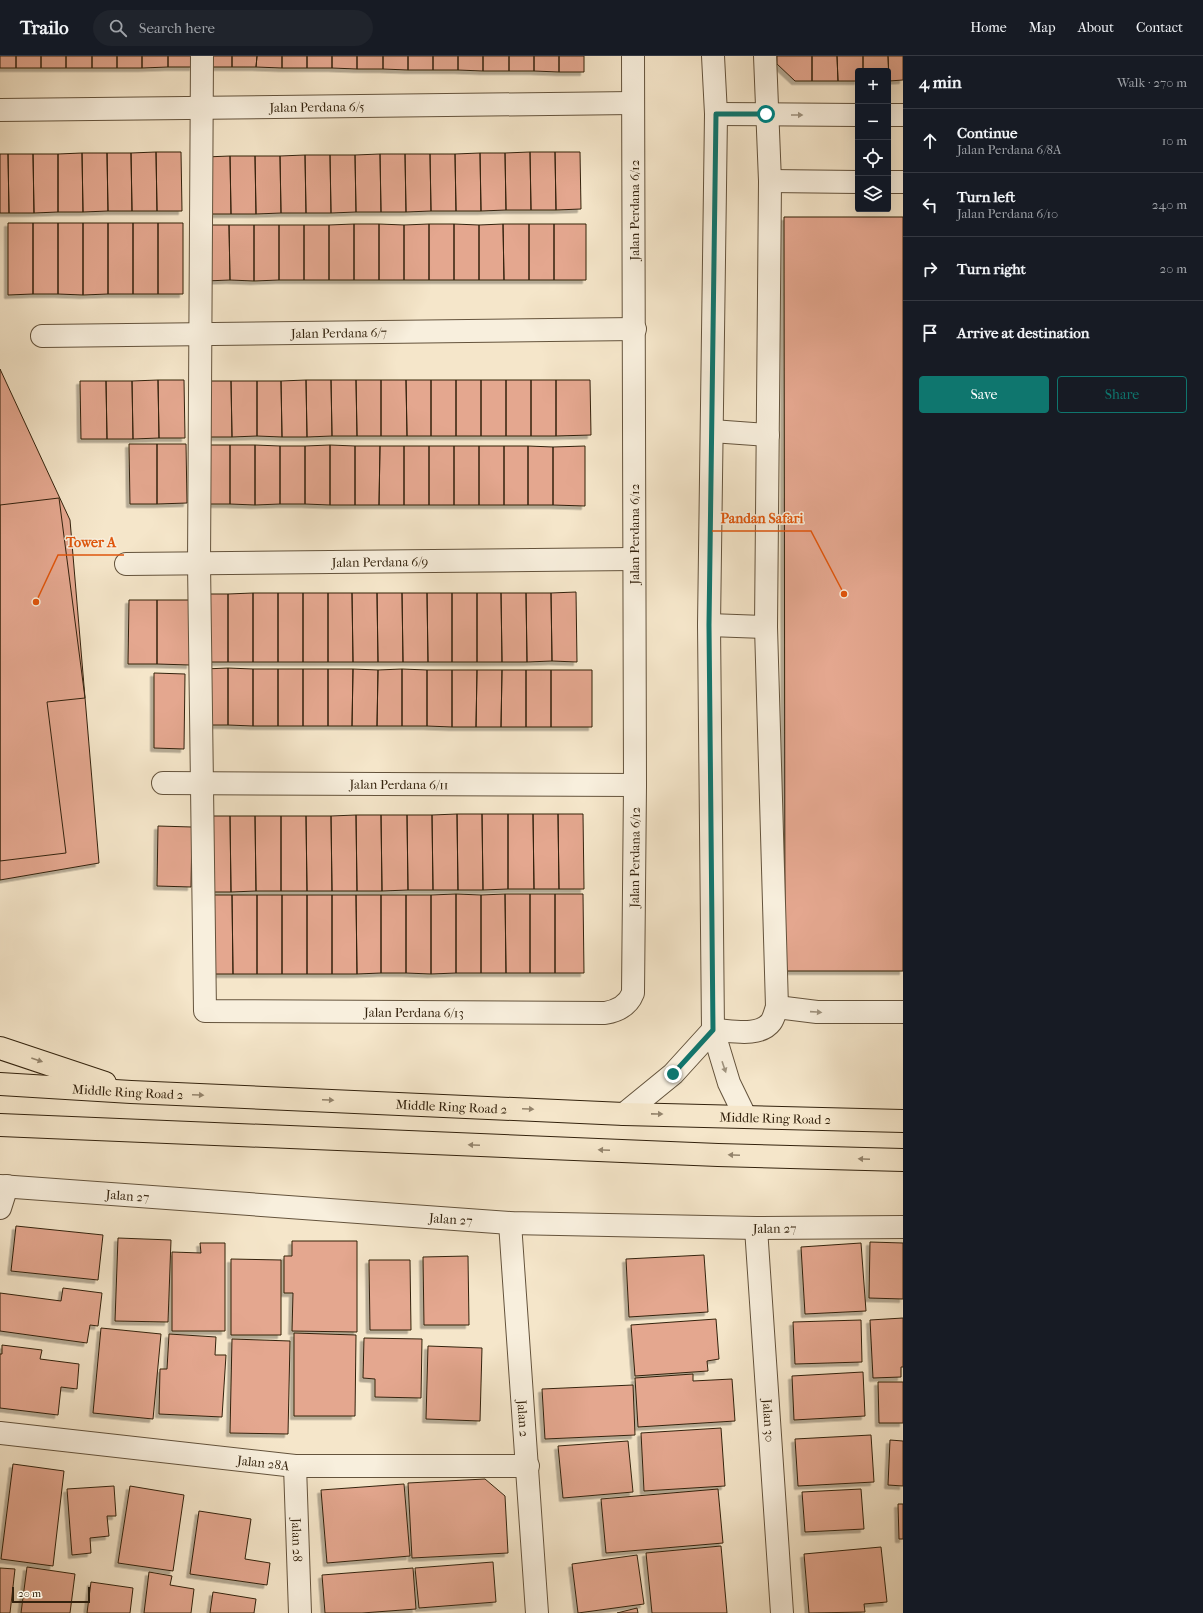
<!DOCTYPE html>
<html lang="en">
<head>
<meta charset="utf-8">
<style>
	:root { --surface:#171b24; --page:#20242c; --text:#f1f3f6; --muted:#9ea1a6; --line:#363941; --accent:#0f766e }
	body { margin:0; font-family:"IM FELL French Canon",serif; background:var(--page); color:var(--text) }
	.controls { position:absolute; right:12px; top:12px; display:grid; overflow:hidden; border-radius:4px; box-shadow:0 4px 16px #0002 }
	.controls button { width:36px; height:36px; display:grid; place-items:center; padding:0; border:0; border-bottom:1px solid var(--line); background:var(--surface); color:var(--text); font:20px sans-serif }
	.scale { position:absolute; left:12px; bottom:10px; width:78px; box-sizing:border-box; padding-left:4px; border:2px solid #33220d; border-top:0; font-size:11px; line-height:14px; white-space:nowrap; color:#33220d; -webkit-text-stroke:3px #f8efdd; paint-order:stroke }
	.stop { position:absolute; width:12px; height:12px; margin:-9px; border:3px solid #0f766e; border-radius:50%; background:#fff }
	.stop.end { background:#0f766e; border-color:#fff; box-shadow:0 1px 4px #0008 }
	.list { margin:0; padding:0; list-style:none }
	h2 { display:flex; justify-content:space-between; align-items:center; height:52px; margin:0; padding:0 16px; font-size:17px }
	h2 small { font-size:13px; font-weight:400; color:var(--muted) }
	.list li { display:grid; grid-template-columns:26px 1fr auto; gap:12px; align-items:center; box-sizing:border-box; height:64px; padding:0 16px; border-top:1px solid var(--line) }
	.list b { display:block; font-size:15px; white-space:nowrap }
	.list p { margin:0; font-size:13px; white-space:nowrap; color:var(--muted) }
	.list em { font-size:13px; font-style:normal; color:var(--muted) }
	.actions { display:flex; gap:8px; padding:12px 16px }
	.actions a { flex:1; padding:9px 0; border:1px solid var(--accent); border-radius:4px; text-align:center; font-size:14px; color:var(--accent) }
	.actions .main { background:var(--accent); color:#fff }
	.icon { flex:none; width:22px; height:22px; fill:none; stroke:currentColor; stroke-width:2; stroke-linecap:round; stroke-linejoin:round }
	.map { position:relative; flex:none; width:903px; height:1557px; overflow:hidden }
	header { display:flex; align-items:center; gap:24px; box-sizing:border-box; height:56px; padding:0 20px; background:var(--surface); border-bottom:1px solid var(--line) }
	header strong { font-size:19px }
	nav { display:flex; gap:22px; margin-inline-start:auto; font-size:14px }
	.search { width:280px; height:36px; background:var(--page); display:flex; align-items:center; gap:10px; box-sizing:border-box; padding:0 14px; border-radius:22px; color:var(--muted); font-size:15px }
	main { display:flex }
	aside { flex:1; background:var(--surface) }
	.map>svg:first-child { display:block }
</style>
</head>
<body>
<header>
<strong>Trailo</strong>
<div class="search"><svg class="icon" aria-label="search" viewBox="0 0 24 24"><circle cx="10" cy="10" r="6"/><path d="M15 15l6 6"/></svg>Search here</div>
<nav><a>Home</a><a>Map</a><a>About</a><a>Contact</a></nav>
</header>
<main>
<div class="map">
<svg width="903" height="1557" viewBox="0 0 903 1557">
	<defs>
		<filter id="shadow"><feDropShadow dx="-3.5" dy="3.5" stdDeviation="0" flood-color="#0004"/></filter>
	</defs>
	<rect width="100%" height="100%" fill="#f5e6ca"/>
	<filter id="stains"><feTurbulence type="fractalNoise" baseFrequency=".005" numOctaves="4"/><feColorMatrix values="0 0 0 0 .2 0 0 0 0 .09 0 0 0 0 .02 0 0 0 .5 -.17"/></filter>
	<radialGradient id="worn" r=".72"><stop offset=".6" stop-color="#630" stop-opacity="0"/><stop offset="1" stop-color="#630" stop-opacity=".3"/></radialGradient>
	<path fill="#e4a78f" stroke="#33220d" filter="url(#shadow)" d="M0 0H16V12H0Z
		M16 0H41V12H16Z
		M41 0H66V12H41Z
		M66 0H92V12H66Z
		M92 0H117V12H92Z
		M117 0H142V12H117Z
		M142 0H168V11L142 12Z
		M168 0H193V11H168Z
		M207 0H232V11H206Z
		M232 0H257L256 11H232Z
		M257 0H282V12L256 11Z
		M282 0H307V12H282Z
		M307 0H332V12H307Z
		M332 0H357V13L332 12Z
		M357 0H383V13H357Z
		M383 0H408V14L383 13Z
		M408 0H433V14H408Z
		M433 0H458V14H433Z
		M458 0H483V15L458 14Z
		M483 0H509V15H483Z
		M509 0H534V15H509Z
		M534 0H559V16L534 15Z
		M559 0H584V16H559Z
		M777 0H812V25H795L777 8Z
		M812 0H837L838 25H812Z
		M837 0H863V15H858V25H838Z
		M863 0H888L889 25 888 15H863Z
		M888 0H903V24L889 25Z
		M156 96 157 155H132L131 97Z
		M156 96H181L182 155H157Z
		M530 96 531 154H506L505 97Z
		M530 96H555L556 154H531Z
		M555 96H580L581 153 556 154Z
		M82 97 83 156H58V98Z
		M82 97H107L108 155 83 156Z
		M107 97H131L132 155H108Z
		M480 97 481 155H456L455 98Z
		M480 97H505L506 154 481 155Z
		M0 98H8L9 157H0Z
		M8 98H33L34 157H9Z
		M33 98H58V156L34 157Z
		M380 98 381 156H356L355 99Z
		M380 98H405L406 156H381Z
		M405 98H430L431 155 406 156Z
		M430 98H455L456 155H431Z
		M305 99 306 157H281L280 100Z
		M305 99H330L331 157H306Z
		M330 99H355L356 156 331 157Z
		M230 100 231 158H206L205 101Z
		M230 100H255L256 158H231Z
		M255 100H280L281 157 256 158Z
		M784 161H903V915H785Z
		M8 167H33V238L8 239Z
		M33 167H58V238H33Z
		M58 167H83V239L58 238Z
		M83 167H108V238L83 239Z
		M108 167H133V238H108Z
		M133 167H158V238H133Z
		M158 167H183V238H158Z
		M354 168H379V224H354Z
		M354 168V224H329V169Z
		M379 168 404 169V224H379Z
		M429 168H454V224H429Z
		M429 168V224H404V169Z
		M454 168 479 169V224H454Z
		M503 168H529V224H504Z
		M503 168 504 224H479V169Z
		M529 168H554V224H529Z
		M554 168H586V224H554Z
		M204 169H229L230 224 205 225Z
		M229 169H254V225L230 224Z
		M254 169H279V224L254 225Z
		M279 169H304V224H279Z
		M304 169H329V224H304Z
		M0 313 70 464 99 807 0 824Z
		M158 324H184L185 382H159Z
		M158 324 159 382 133 383 132 325Z
		M306 324 307 381H282L281 325Z
		M306 324H331L332 380 307 381Z
		M331 324H356L357 380H332Z
		M356 324H381V380H357Z
		M381 324H406L407 380H381Z
		M406 324H431V380H407Z
		M431 324H456V380H431Z
		M456 324H481V380H456Z
		M481 324H506V380H481Z
		M506 324H531V380H506Z
		M531 324H556V380H531Z
		M556 324H590L591 379 556 380Z
		M80 325H106L107 383H81Z
		M106 325H132L133 383H107Z
		M206 325H231L232 381H207Z
		M231 325H257V380L232 381Z
		M257 325H281L282 381 257 380Z
		M129 388H157V448H130Z
		M157 388H186L187 447 157 448Z
		M205 389H230V448H205Z
		M230 389H255V449L230 448Z
		M255 389 280 390V448L255 449Z
		M330 389 355 390V449H330Z
		M330 389V449L305 448V390Z
		M280 390H305V448H280Z
		M355 390H380L379 449H355Z
		M380 390H404V449H379Z
		M404 390H429V449H404Z
		M429 390H454V449H429Z
		M454 390H479V449H454Z
		M479 390H504V449H479Z
		M504 390H528V449H504Z
		M528 390 553 391V449H528Z
		M585 390V450L553 449V391Z
		M59 442 85 642 47 646 66 797 0 805V449Z
		M576 536 577 606 552 605 551 537Z
		M253 537V606H228V538Z
		M253 537H278V606H253Z
		M278 537H303V606H278Z
		M303 537H328V606H303Z
		M328 537H352L353 606H328Z
		M352 537H377L378 606H353Z
		M377 537H402L403 606H378Z
		M402 537H427L428 606H403Z
		M427 537H452V606H428Z
		M452 537H477V606H452Z
		M477 537H501L502 606H477Z
		M501 537H526L527 606H502Z
		M526 537H551L552 605 527 606Z
		M203 538H228V606H204Z
		M129 544H157V608H128Z
		M157 544H190V609L157 608Z
		M228 612V669H204V613Z
		M228 612 253 613V670L228 669Z
		M253 613H278V670H253Z
		M278 613H303V670H278Z
		M303 613H328V670H303Z
		M328 613H353L352 670H328Z
		M353 613 378 614 377 670H352Z
		M402 613V670H377L378 614Z
		M402 613 427 614V670H402Z
		M427 614H452V671L427 670Z
		M452 614H477L476 671H452Z
		M477 614H502L501 671H476Z
		M502 614H526V671H501Z
		M526 614H551V671H526Z
		M551 614H592V671H551Z
		M154 617 185 618 184 693 154 692Z
		M457 758 458 834H433L432 759Z
		M457 758H482L483 834H458Z
		M482 758H508V833L483 834Z
		M508 758H533L534 833H508Z
		M533 758H558L559 833H534Z
		M558 758H583L584 833H559Z
		M356 759 357 835H332L331 760Z
		M356 759H381L382 835H357Z
		M381 759H407L408 834 382 835Z
		M407 759H432L433 834H408Z
		M205 760H230L231 836H206Z
		M230 760H255L256 835 231 836Z
		M255 760H281V835H256Z
		M281 760H306L307 835H281Z
		M306 760H331L332 835H307Z
		M158 770 192 771 191 831 157 830Z
		M456 838 481 839V917H456Z
		M456 838V917L431 918V839Z
		M505 838H530V917H506Z
		M505 838 506 917H481V839Z
		M530 838H555V917H530Z
		M555 838H583L584 917H555Z
		M207 839H232L233 918H208Z
		M232 839H257V918H233Z
		M257 839H282V918H257Z
		M282 839H307V918H282Z
		M307 839H332V918H307Z
		M332 839H356L357 918H332Z
		M356 839H381V917L357 918Z
		M381 839H406V917H381Z
		M406 839H431V918L406 917Z
		M16 1170 103 1179 98 1224 11 1215Z
		M118 1182 171 1184 168 1266 115 1265Z
		M292 1185H357V1276L292 1275 293 1237H284V1200H292Z
		M870 1186 903 1187V1243L869 1242Z
		M200 1187H225V1275H172V1196L201 1197Z
		M861 1187 866 1255 805 1258 801 1191Z
		M704 1199 708 1256 629 1261 626 1203Z
		M468 1200 469 1269H424L423 1201Z
		M231 1203 281 1204V1279H231Z
		M369 1204H410L411 1274H370Z
		M63 1232 102 1237 98 1270 90 1269 87 1287 0 1275V1237L61 1245Z
		M903 1262V1311H901V1321L873 1322 870 1264Z
		M716 1263 719 1303 707 1305 708 1315 635 1320 631 1269Z
		M861 1264 862 1306 795 1308 793 1266Z
		M101 1272 161 1278 153 1363 93 1357Z
		M294 1277 356 1279 355 1360H294Z
		M169 1278 216 1281 215 1299H226L222 1361 159 1358 160 1313H167Z
		M364 1282 422 1283 421 1342 375 1341V1323L363 1322Z
		M232 1283 290 1285 288 1378 230 1377Z
		M2 1289 42 1294 40 1303 79 1308 77 1333 61 1331 58 1359 0 1352V1298H2Z
		M428 1290 482 1292 480 1365 426 1363Z
		M863 1316 865 1360 794 1364 792 1320Z
		M693 1318V1325L732 1323 735 1365 638 1371 635 1322Z
		M878 1326H903V1367H879Z
		M633 1329 635 1379 545 1383 542 1333Z
		M721 1372 725 1430 644 1435 641 1377Z
		M871 1379 874 1426 798 1430 795 1383Z
		M890 1384 903 1385V1430L888 1429Z
		M628 1385 633 1436 563 1442 558 1390Z
		M13 1408 64 1415 53 1510 1 1503Z
		M485 1423 505 1440 508 1497 412 1502 408 1427Z
		M404 1428 410 1500 327 1507 321 1434Z
		M114 1430 116 1460H107L109 1480 90 1482 91 1497 72 1499 67 1433Z
		M130 1430 184 1439 173 1515 118 1507Z
		M718 1433 723 1487 606 1497 601 1443Z
		M861 1433 864 1473 805 1476 802 1436Z
		M898 1448H903V1483H899Z
		M199 1455 251 1463 245 1503 270 1507 267 1529 190 1518Z
		M721 1490 727 1557H652L646 1497Z
		M881 1491 887 1546 864 1548 865 1556 809 1557 804 1498Z
		M637 1499 644 1548 578 1557 572 1508Z
		M493 1506 496 1546 419 1552 415 1512Z
		M27 1511 75 1518 70 1557H21Z
		M0 1512 15 1513 10 1557H0Z
		M413 1512 416 1553 362 1557H325L322 1519Z
		M149 1516 172 1520 170 1529 194 1533 191 1557H144Z
		M91 1526 133 1532 130 1557H87Z
		M213 1536 256 1543 254 1557H210Z
		M637 1552 638 1557H617Z"/>
	<g fill="none" stroke-linecap="round" stroke-linejoin="round">
		<defs>
			<g id="minor">
				<path id="s1" d="M202 0 199 507 205 955 605 957C617 955 628 950 633 937L635 729 633 0"/>
				<path d="M713 0 716 58 709 569 713 974 729 1027 745 1060"/>
				<path id="s2" d="M0 54 633 47"/>
				<path d="M716 58 858 59"/>
				<path d="M888 59H903"/>
				<path d="M770 125 858 126"/>
				<path d="M888 126H903"/>
				<path id="s3" d="M42 280 635 273"/>
				<path d="M712 375 768 379"/>
				<path id="s4" d="M126 508 633 503"/>
				<path d="M709 569 766 571"/>
				<path id="s5" d="M163 727 635 729"/>
				<path d="M777 951 817 956H903"/>
				<path d="M713 974C729 974 759 982 771 966 774 962 775 956 777 951L766 571 770 125 765 0"/>
				<path d="M624 1058 673 1018 713 974"/>
				<path id="s6" d="M0 1130 510 1167 756 1172 903 1171"/>
				<path d="M0 1152 7 1130"/>
				<path id="s7" d="M510 1167 537 1557"/>
				<path id="s8" d="M756 1172 782 1557"/>
				<path id="s9" d="M0 1377 295 1410H528"/>
				<path id="s10" d="M295 1410 300 1557"/>
			</g>
			<g id="highway">
				<path d="M0 992 105 1027"/>
				<path id="s11" d="M0 1028 131 1036 624 1058 903 1065"/>
				<path d="M0 1069 718 1099 903 1104"/>
			</g>
		</defs>
		<use href="#minor" stroke="#64533c" stroke-width="24"/>
		<use href="#highway" stroke="#33220d" stroke-width="24"/>
		<use href="#minor" stroke="#f8efdd" stroke-width="22"/>
		<use href="#highway" stroke="#f5e6ca" stroke-width="22"/>
	</g>
	<defs><path id="oneway-solid" d="M-6-.8H1V-3.2L6.5 0L1 3.2V.8H-6Z"/></defs>
	<g fill="#9f937f">
		<use href="#oneway-solid" transform="translate(797 59)"/>
		<use href="#oneway-solid" transform="translate(816 956) rotate(4)"/>
		<use href="#oneway-solid" transform="translate(724 1011) rotate(71)"/>
	</g>
	<g fill="#94846c">
		<use href="#oneway-solid" transform="translate(37 1004) rotate(19)"/>
		<use href="#oneway-solid" transform="translate(198 1039) rotate(3)"/>
		<use href="#oneway-solid" transform="translate(328 1044) rotate(3)"/>
		<use href="#oneway-solid" transform="translate(528 1053) rotate(3)"/>
		<use href="#oneway-solid" transform="translate(657 1058) rotate(1)"/>
		<use href="#oneway-solid" transform="translate(474 1089) rotate(-178)"/>
		<use href="#oneway-solid" transform="translate(604 1094) rotate(-178)"/>
		<use href="#oneway-solid" transform="translate(734 1099) rotate(-178)"/>
		<use href="#oneway-solid" transform="translate(864 1103) rotate(-178)"/>
	</g>
	<g fill="none" stroke-linecap="round" stroke-linejoin="round">
		<path stroke="#0f766e" stroke-width="5" d="M673 1018 713 974 709 569 716 58H766"/>
	</g>
	<g text-anchor="middle" dominant-baseline="central" stroke-width="3" stroke-linejoin="round" paint-order="stroke">
		<g font-size="13" fill="#33220d" stroke="#f8efdd">
			<text stroke="none"><textPath href="#s2" startOffset="317">Jalan Perdana 6/5</textPath></text>
			<text transform="translate(634 154) rotate(-90)">Jalan Perdana 6/12</text>
			<text stroke="none"><textPath href="#s3" startOffset="297">Jalan Perdana 6/7</textPath></text>
			<text transform="translate(634 478) rotate(-90)">Jalan Perdana 6/12</text>
			<text stroke="none"><textPath href="#s4" startOffset="254">Jalan Perdana 6/9</textPath></text>
			<text stroke="none"><textPath href="#s5" startOffset="236">Jalan Perdana 6/11</textPath></text>
			<text stroke="none"><textPath href="#s1" startOffset="1527">Jalan Perdana 6/12</textPath></text>
			<text stroke="none"><textPath href="#s1" startOffset="1164">Jalan Perdana 6/13</textPath></text>
			<text stroke="none"><textPath href="#s11" startOffset="128">Middle Ring Road 2</textPath></text>
			<text stroke="none"><textPath href="#s11" startOffset="452">Middle Ring Road 2</textPath></text>
			<text stroke="none"><textPath href="#s11" startOffset="776">Middle Ring Road 2</textPath></text>
			<text stroke="none"><textPath href="#s6" startOffset="128">Jalan 27</textPath></text>
			<text stroke="none"><textPath href="#s6" startOffset="452">Jalan 27</textPath></text>
			<text stroke="none"><textPath href="#s6" startOffset="776">Jalan 27</textPath></text>
			<text stroke="none"><textPath href="#s7" startOffset="196">Jalan 2</textPath></text>
			<text stroke="none"><textPath href="#s8" startOffset="193">Jalan 30</textPath></text>
			<text stroke="none"><textPath href="#s9" startOffset="265">Jalan 28A</textPath></text>
			<text stroke="none"><textPath href="#s10" startOffset="74">Jalan 28</textPath></text>
		</g>
	</g>
	<path fill="none" stroke="#df560c" stroke-width="1.5" d="M844 538L811 475H712M36 546L58 499H124"/>
	<g fill="#df560c" stroke="#f8efdd" stroke-width="1.5">
		<circle cx="844" cy="538" r="4"/>
		<circle cx="36" cy="546" r="4"/>
	</g>
	<g font-size="14" text-anchor="middle" font-weight="bold" fill="#df560c" stroke="#f8efdd" stroke-width="3" stroke-linejoin="round" paint-order="stroke">
		<text x="762" y="467">Pandan Safari</text>
		<text x="91" y="491">Tower A</text>
	</g>
	<rect width="100%" height="100%" filter="url(#stains)"/>
	<rect width="100%" height="100%" fill="url(#worn)"/>
</svg>
<div class="controls">
<button>+</button>
<button>−</button>
<button><svg class="icon" aria-label="locate" viewBox="0 0 24 24"><circle cx="12" cy="12" r="6"/><path d="M12 2v4M12 18v4M2 12h4M18 12h4"/></svg></button>
<button><svg class="icon" aria-label="layers" viewBox="0 0 24 24"><path d="M12 4l9 5-9 5-9-5zM3 14l9 5 9-5"/></svg></button>
</div>
<div class="scale">20 m</div>
<div class="stop" style="left:766px;top:58px"></div>
<div class="stop end" style="left:673px;top:1018px"></div>
</div>
<aside>
<h2>4 min<small>Walk · 270 m</small></h2>
<ul class="list">
<li><svg class="icon" aria-label="ahead" viewBox="0 0 24 24"><path d="M12 20V5M6 11l6-6 6 6"/></svg><div><b>Continue</b><p>Jalan Perdana 6/8A</p></div><em>10 m</em></li>
<li><svg class="icon" aria-label="left" viewBox="0 0 24 24"><path d="M17 20v-9H6M10 6l-5 5 5 5"/></svg><div><b>Turn left</b><p>Jalan Perdana 6/10</p></div><em>240 m</em></li>
<li><svg class="icon" aria-label="right" viewBox="0 0 24 24"><path d="M7 20v-9h11M14 6l5 5-5 5"/></svg><div><b>Turn right</b></div><em>20 m</em></li>
<li><svg class="icon" aria-label="arrive" viewBox="0 0 24 24"><path d="M6 21V4h12l-3 4 3 4H6"/></svg><div><b>Arrive at destination</b></div></li>
</ul>
<div class="actions"><a class="main">Save</a><a>Share</a></div>
</aside>
</main>
</body>
</html>
